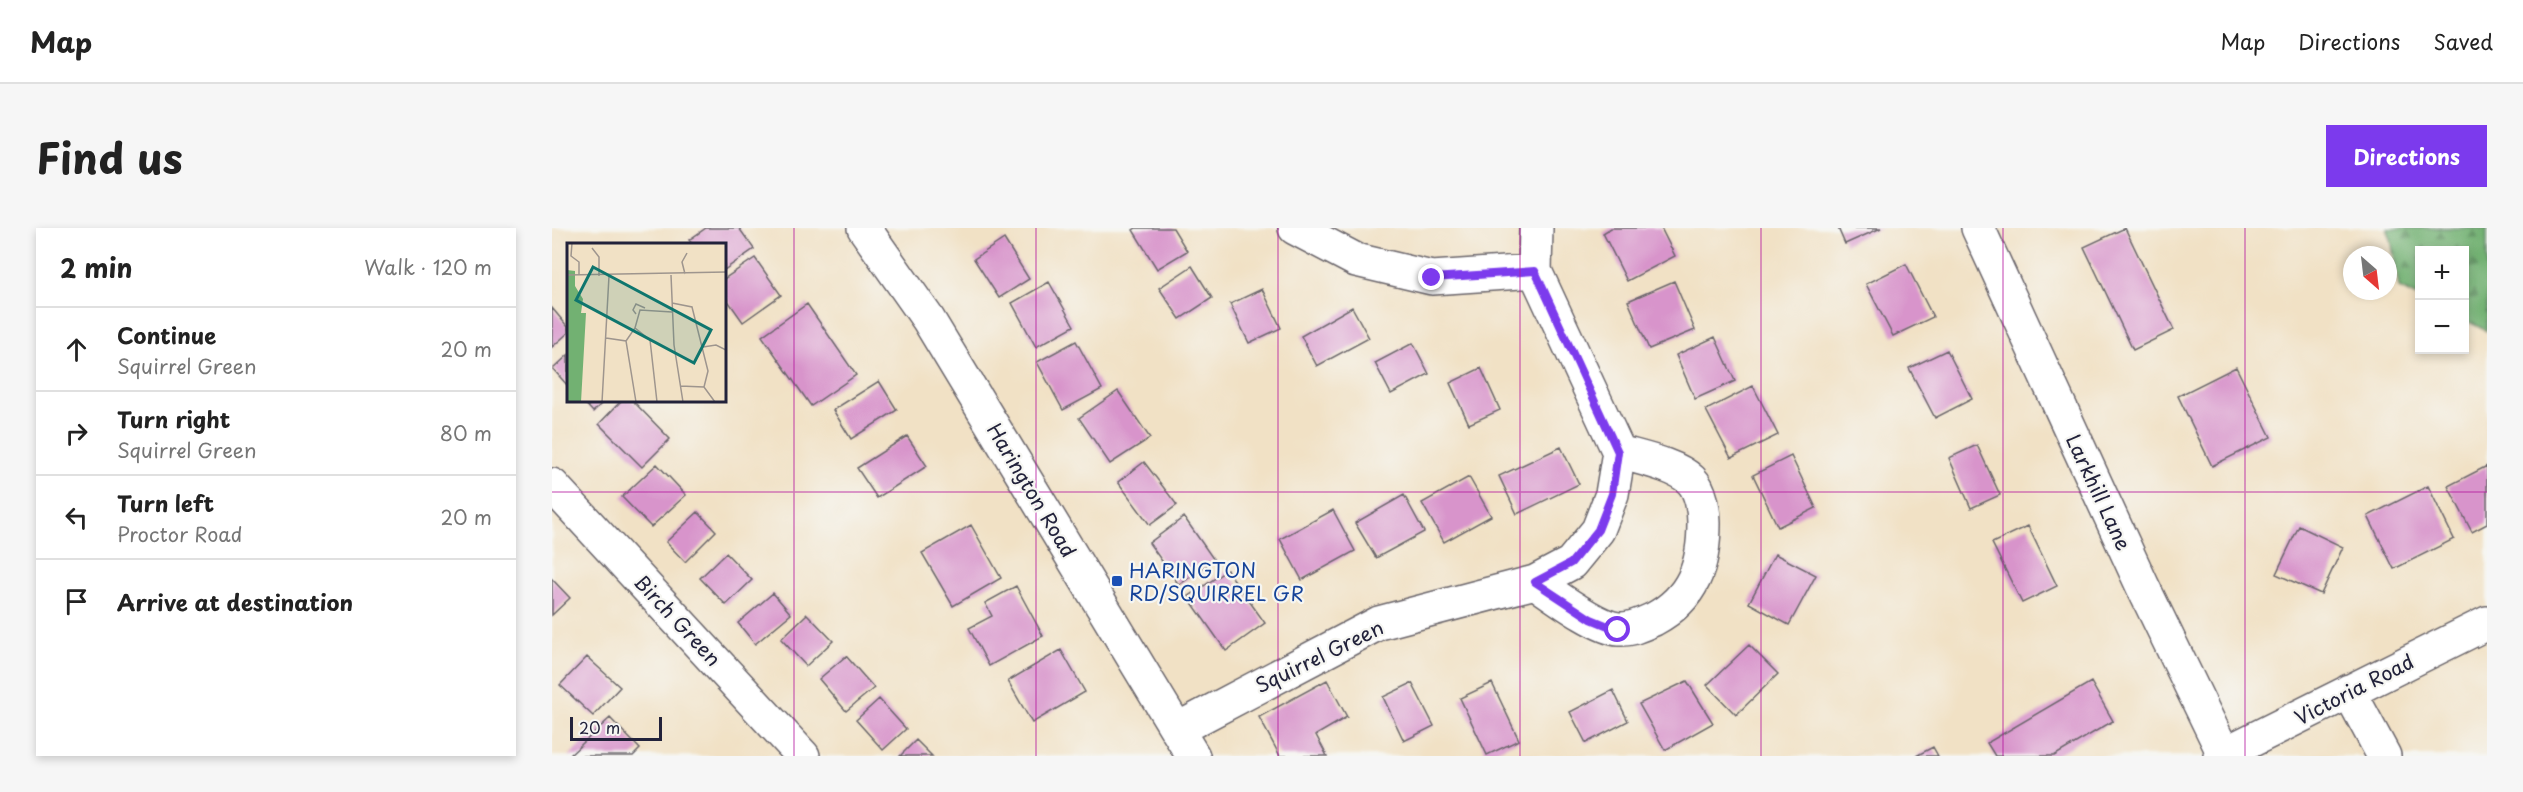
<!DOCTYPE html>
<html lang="en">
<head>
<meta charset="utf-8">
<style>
	:root { --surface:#fff; --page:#f6f6f6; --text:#222; --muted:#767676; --line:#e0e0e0; --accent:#7c3aed }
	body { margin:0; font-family:"Playpen Sans",sans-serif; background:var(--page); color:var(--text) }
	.controls { position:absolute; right:18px; top:18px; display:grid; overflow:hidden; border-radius:0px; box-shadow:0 3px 9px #0003 }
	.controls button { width:54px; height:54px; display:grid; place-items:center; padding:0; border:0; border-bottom:2px solid var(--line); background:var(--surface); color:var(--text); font:30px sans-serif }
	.compass { position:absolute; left:1791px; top:18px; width:54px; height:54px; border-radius:50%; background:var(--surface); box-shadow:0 3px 9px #0003; rotate:152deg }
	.scale { position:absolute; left:18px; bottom:15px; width:92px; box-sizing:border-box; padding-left:6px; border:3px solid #22223b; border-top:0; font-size:16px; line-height:21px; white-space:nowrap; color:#22223b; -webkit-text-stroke:4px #f6f6f2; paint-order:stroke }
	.stop { position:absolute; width:18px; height:18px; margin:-14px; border:4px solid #7c3aed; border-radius:50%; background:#fff }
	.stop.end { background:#7c3aed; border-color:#fff; box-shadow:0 2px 6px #0008 }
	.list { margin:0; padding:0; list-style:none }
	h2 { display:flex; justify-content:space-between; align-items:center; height:78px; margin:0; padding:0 24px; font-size:26px }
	h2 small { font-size:20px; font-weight:400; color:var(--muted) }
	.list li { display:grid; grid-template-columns:39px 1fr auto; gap:18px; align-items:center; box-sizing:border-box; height:84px; padding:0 24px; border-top:2px solid var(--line) }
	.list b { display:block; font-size:22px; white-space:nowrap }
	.list p { margin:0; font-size:20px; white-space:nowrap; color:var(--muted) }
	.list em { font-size:20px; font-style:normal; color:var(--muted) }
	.icon { flex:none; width:33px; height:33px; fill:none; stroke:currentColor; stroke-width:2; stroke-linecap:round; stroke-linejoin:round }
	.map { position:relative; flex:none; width:1935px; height:528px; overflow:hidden; border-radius:0px }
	header { display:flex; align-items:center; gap:36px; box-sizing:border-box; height:84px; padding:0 30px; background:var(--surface); border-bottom:2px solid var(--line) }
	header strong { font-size:28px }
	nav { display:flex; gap:33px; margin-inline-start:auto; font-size:21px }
	.intro { display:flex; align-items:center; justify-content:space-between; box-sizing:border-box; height:144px; padding:0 36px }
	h1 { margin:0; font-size:42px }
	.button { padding:15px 27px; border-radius:0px; background:var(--accent); color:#fff; font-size:21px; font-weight:700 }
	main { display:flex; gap:36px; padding:0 36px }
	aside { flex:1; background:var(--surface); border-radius:0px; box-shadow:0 3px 9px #0003 }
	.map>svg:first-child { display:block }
</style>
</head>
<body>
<header>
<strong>Map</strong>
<nav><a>Map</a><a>Directions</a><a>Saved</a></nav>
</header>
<div class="intro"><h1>Find us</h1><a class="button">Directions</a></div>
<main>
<aside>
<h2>2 min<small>Walk · 120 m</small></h2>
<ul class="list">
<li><svg class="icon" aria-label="ahead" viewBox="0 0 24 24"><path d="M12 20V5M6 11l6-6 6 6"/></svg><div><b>Continue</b><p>Squirrel Green</p></div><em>20 m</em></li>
<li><svg class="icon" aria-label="right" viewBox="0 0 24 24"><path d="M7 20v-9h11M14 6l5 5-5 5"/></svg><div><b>Turn right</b><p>Squirrel Green</p></div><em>80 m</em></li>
<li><svg class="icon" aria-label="left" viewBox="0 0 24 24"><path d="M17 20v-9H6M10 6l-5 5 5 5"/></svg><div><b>Turn left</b><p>Proctor Road</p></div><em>20 m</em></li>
<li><svg class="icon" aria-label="arrive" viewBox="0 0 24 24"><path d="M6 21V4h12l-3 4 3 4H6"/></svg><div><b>Arrive at destination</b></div></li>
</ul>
</aside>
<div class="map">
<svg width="1935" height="528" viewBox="0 0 1935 528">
	<defs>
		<pattern id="forest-firs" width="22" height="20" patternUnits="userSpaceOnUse" patternTransform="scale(1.5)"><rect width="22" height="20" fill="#72b172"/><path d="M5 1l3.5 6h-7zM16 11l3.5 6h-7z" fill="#5d905f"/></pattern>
	</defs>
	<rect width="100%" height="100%" fill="#f6f6f2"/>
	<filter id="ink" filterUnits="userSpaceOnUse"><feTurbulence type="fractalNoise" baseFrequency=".0167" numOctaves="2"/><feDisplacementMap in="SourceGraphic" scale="12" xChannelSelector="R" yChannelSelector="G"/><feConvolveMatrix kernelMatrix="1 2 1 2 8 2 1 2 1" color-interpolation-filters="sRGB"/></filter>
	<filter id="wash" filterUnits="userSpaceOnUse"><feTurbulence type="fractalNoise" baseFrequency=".008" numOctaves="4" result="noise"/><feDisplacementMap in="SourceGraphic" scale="24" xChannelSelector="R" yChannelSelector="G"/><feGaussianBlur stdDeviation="1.35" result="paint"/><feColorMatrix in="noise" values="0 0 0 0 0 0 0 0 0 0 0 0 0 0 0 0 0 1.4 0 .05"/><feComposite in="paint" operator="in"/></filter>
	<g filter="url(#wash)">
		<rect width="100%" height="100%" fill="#f1e1c5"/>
		<path fill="url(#forest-firs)" stroke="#4a6a56" stroke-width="1.5" d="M1835 0H1935V103L1913 92 1912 22H1868L1867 70 1847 60 1839 11Z"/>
		<g id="blocks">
			<path fill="#d894cb" d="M154 0H187L202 21 172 42V16H140L137 12Z
				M584 0H621L635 23 605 41 581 2Z
				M1059 0H1109L1123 28 1075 53 1051 5Z
				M1286 0H1329L1293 16Z
				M1573 0 1622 102 1581 122 1532 19Z
				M452 11 477 51 447 70 422 31Z
				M203 30 229 67 191 94 172 67V51Z
				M1354 36 1381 89 1341 108 1314 56Z
				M640 38 660 70 628 91 607 60Z
				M1122 53 1143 102 1097 121 1076 73Z
				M497 54 522 98 484 119 460 75Z
				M710 61 729 100 697 115 678 76Z
				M255 76 304 147 259 178 210 108Z
				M800 79 817 110 765 138 749 108Z
				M0 80 16 99V105L0 119Z
				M1163 109 1183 153 1143 171 1124 127Z
				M524 113 550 161 511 182 485 134Z
				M861 115 877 146 839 166 823 135Z
				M1395 122 1420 171 1383 190 1357 140Z
				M16 127V158L1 141Z
				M1684 139 1719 209 1660 238 1626 168Z
				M929 140 948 182 917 196 898 155Z
				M327 153 345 182 299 211 281 182Z
				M1201 158 1226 207 1179 230 1154 182Z
				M566 163 598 210 558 236 527 190Z
				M30 172H53L41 184Z
				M70 172H80L118 211 90 239 47 196Z
				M355 208 375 238 325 270 305 240Z
				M1425 217 1448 267 1419 280 1397 230Z
				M1009 219 1027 256 965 286 947 248Z
				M1239 228 1264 280 1226 299 1201 247Z
				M592 234 625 277 598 297 566 254Z
				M105 236 134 267 99 299 70 269Z
				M1935 238V296L1920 304 1896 258Z
				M917 249 939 288 892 314 870 275Z
				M1876 258 1902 311 1842 341 1816 288Z
				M852 267 872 304 824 330 803 295Z
				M781 282 803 323 750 352 728 311Z
				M146 284 164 303 133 334 114 314Z
				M632 289 662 332 627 357 597 315Z
				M419 297 449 350 401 378 370 325Z
				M1476 298 1505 358 1470 375 1440 315Z
				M1747 298 1791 319 1769 366 1724 346Z
				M174 325 200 352 174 377 148 350Z
				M1223 326 1264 347 1237 397 1197 375Z
				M675 342 713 395 674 423 636 369Z
				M0 351 18 370 0 387Z
				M464 358 491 408 437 438 417 400 440 388 433 375Z
				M221 365 239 386 203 416 186 395Z
				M255 386 281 413 254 438 229 411Z
				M1197 417 1226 446 1184 487 1155 457Z
				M509 422 533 464 480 495 456 453Z
				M294 428 322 460 294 483 267 451Z
				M35 429 68 459 41 488 8 457Z
				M775 452 795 489 764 507 775 528H728L707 489Z
				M1135 453 1161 495 1113 522 1087 476Z
				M1539 454 1561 493 1502 528H1443L1435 515Z
				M860 455 882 498 852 513 831 469Z
				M940 455 967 512 935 527 908 470Z
				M1061 462 1076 493 1034 515 1018 484Z
				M327 471 354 501 331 522 304 492Z
				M58 490 88 521 81 528H17Z
				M364 512 380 528H348Z
				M1381 519 1386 528H1364Z"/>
		</g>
	</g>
	<g filter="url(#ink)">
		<use href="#blocks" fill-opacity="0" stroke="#6a656b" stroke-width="1.5"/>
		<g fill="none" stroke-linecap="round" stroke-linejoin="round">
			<defs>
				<path id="minor" d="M312 0 376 91 641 528
					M743 0 804 32 880 50 983 43
					M1426 0 1590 357 1672 526
					M0 257 251 528
					M983 354C1002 367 1046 400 1067 401 1079 402 1091 396 1102 391 1141 370 1152 338 1152 295 1152 282 1149 262 1139 252 1124 237 1087 230 1067 224
					M1797 463 1832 528
					M626 501 827 395 983 354 1019 335 1046 302 1060 266 1067 224 983 43 984 0
					M1668 528 1935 395"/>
			</defs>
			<use href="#minor" stroke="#6a656b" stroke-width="36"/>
			<use href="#minor" stroke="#fff" stroke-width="33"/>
		</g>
	</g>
	<g fill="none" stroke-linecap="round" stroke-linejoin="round" filter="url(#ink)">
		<path stroke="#7c3aed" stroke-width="8" d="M880 50 983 43 1066 224 1060 266 1046 302 1019 335 983 354 1039 391 1066 402"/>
	</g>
	<path fill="none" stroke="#b5179e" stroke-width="1.5" stroke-opacity="0.55" d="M242 0V528M484 0V528M726 0V528M968 0V528M1209 0V528M1451 0V528M1693 0V528M0 264H1935"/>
	<rect fill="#1a4fb4" stroke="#f6f6f2" stroke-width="2" x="559" y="347" width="12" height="12" rx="3"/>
	<g text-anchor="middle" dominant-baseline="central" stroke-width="4.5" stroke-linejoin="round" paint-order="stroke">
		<g font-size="20" fill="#22223b" stroke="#f6f6f2">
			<text transform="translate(480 262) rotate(59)">Harington Road</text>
			<text transform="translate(1547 264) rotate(65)">Larkhill Lane</text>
			<text transform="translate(126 392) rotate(47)">Birch Green</text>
			<text transform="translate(767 428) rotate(-26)">Squirrel Green</text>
			<text transform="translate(1802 461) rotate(-27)">Victoria Road</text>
		</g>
		<g font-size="20" fill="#164399" stroke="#f6f6f2" text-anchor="start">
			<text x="577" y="342">HARINGTON<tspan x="577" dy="23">RD/SQUIRREL GR</tspan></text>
		</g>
	</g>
	<g transform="translate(15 15)">
		<rect width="159" height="159" fill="#f1e1c5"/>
		<path d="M0 27 8 28V43L16 56 14 70H19L14 159H0Z" fill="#72b172"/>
		<path fill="none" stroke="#9e958e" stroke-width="1.5" d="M5 0 4 13 12 19V32M25 5 32 14V33M118 31 115 19 120 10M0 32 159 29M104 32 107 102 116 159M105 60 125 64 141 128 137 144M69 71 66 67 69 61 78 65M68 85 83 97 90 159M39 95 59 98 69 159M59 98 68 85 73 67 105 69M136 104 149 102 159 107M113 143 137 144 148 159M35 159 42 33"/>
		<path fill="#0f766e" fill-opacity="0.15" stroke="#0f766e" stroke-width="3" d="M26 24 144 87 127 120 9 57Z"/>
		<rect width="159" height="159" fill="none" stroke="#22223b" stroke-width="3"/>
	</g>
</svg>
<div class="controls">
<button>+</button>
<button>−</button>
</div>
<svg class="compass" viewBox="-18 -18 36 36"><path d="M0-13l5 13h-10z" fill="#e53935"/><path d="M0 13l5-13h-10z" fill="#767676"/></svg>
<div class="scale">20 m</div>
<div class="stop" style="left:1066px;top:402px"></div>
<div class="stop end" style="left:880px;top:50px"></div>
</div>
</main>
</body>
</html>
